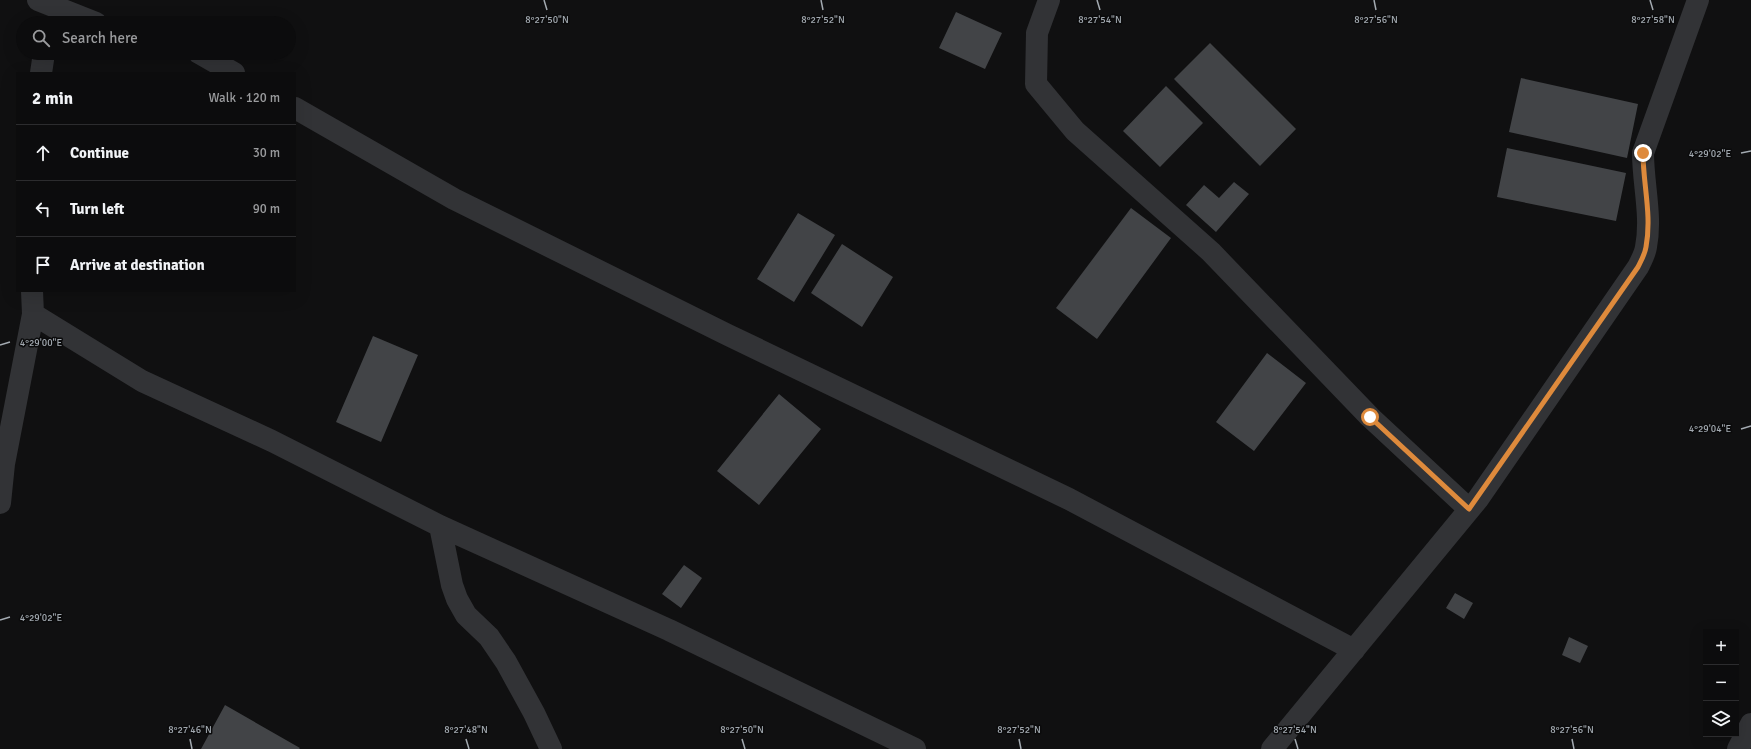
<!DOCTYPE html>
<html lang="en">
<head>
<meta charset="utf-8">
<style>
	:root { --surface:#0c0c0d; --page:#151516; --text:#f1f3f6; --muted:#9a9b9d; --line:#2c2c2e }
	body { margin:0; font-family:Signika,sans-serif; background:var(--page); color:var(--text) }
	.controls { position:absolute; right:12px; bottom:12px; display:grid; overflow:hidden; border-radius:0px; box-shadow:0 4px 16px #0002 }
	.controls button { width:36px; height:36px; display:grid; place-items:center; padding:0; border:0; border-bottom:1px solid var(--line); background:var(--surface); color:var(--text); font:20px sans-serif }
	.stop { position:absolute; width:12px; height:12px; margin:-9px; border:3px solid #de8a3c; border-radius:50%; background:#fff }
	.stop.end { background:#de8a3c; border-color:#fff; box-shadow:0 1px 4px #0008 }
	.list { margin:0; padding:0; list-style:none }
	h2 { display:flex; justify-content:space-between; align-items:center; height:52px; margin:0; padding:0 16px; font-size:17px }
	h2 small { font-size:13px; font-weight:400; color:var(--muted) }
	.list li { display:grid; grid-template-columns:26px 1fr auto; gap:12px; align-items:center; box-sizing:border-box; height:56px; padding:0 16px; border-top:1px solid var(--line) }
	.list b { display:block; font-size:15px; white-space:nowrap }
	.list em { font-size:13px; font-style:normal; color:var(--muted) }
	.icon { flex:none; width:22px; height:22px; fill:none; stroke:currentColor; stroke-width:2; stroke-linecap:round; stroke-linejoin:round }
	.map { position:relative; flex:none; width:1751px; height:749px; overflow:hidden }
	.search { position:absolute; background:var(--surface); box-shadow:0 4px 16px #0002; left:16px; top:16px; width:280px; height:44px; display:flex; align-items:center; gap:10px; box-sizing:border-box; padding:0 14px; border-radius:22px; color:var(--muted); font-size:15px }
	.panel { position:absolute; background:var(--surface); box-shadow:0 4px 16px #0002; left:16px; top:72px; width:280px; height:220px; border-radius:0px }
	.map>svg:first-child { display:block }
</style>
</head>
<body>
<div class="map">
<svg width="1751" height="749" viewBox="0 0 1751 749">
	<rect width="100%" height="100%" fill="#101011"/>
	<path fill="#424447" d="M956 12 1002 33 985 69 939 48Z
		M1210 43 1296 129 1260 166 1174 79Z
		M1521 78 1638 104 1627 158 1509 132Z
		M1166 86 1203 123 1160 167 1123 131Z
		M1507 148 1626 173 1616 221 1497 197Z
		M1234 182 1249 194 1216 232 1186 205 1204 185 1219 198Z
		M1131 208 1171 238 1097 339 1056 308Z
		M798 213 835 235 794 302 757 279Z
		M842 244 893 277 862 327 811 293Z
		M373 336 418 355 381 442 336 422Z
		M1267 353 1306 383 1254 451 1216 422Z
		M779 394 821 429 759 505 717 471Z
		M684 565 702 578 681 608 662 594Z
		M1455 593 1473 603 1464 619 1446 608Z
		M1569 637 1588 646 1580 663 1562 655Z
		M225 705 300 748 299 749H201Z"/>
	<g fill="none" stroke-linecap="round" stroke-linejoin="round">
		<path stroke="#323336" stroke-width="22" d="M38 0 96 23
			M1049 0 1037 33 1036 84 1075 131 1211 252 1370 417 1469 509
			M199 53 234 73
			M41 73 44 53
			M295 108 454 199 728 335 1069 499 1354 650
			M32 291 33 314 142 381 272 441 440 526 669 630 915 749
			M0 503 4 464 33 314
			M440 526 452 585 457 599 466 615 489 637 506 662 534 713 551 749
			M1272 749 1478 499 1638 267C1641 261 1645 254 1646 247 1652 216 1643 184 1643 153L1698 0
			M1738 749 1751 724"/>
	</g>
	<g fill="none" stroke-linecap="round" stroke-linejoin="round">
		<path stroke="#de8a3c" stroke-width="5" d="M1370 417 1469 509 1638 267C1641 261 1645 254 1646 247 1652 215 1643 184 1643 153"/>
	</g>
	<path fill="none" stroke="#a3aab1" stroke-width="1.5" d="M544 0 547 10M821 0 823 10M1097 0 1100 10M1374 0 1376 10M1650 0 1653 10M1741 153 1751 151M0 345 10 342M1741 429 1751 426M0 620 10 617M190 739 192 749M466 739 469 749M742 739 745 749M1019 739 1021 749M1295 739 1298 749M1572 739 1574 749"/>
	<g font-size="10" text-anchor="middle" fill="#a3aab1" stroke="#0b0b0c" stroke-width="3" stroke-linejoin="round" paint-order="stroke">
		<text x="547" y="23">8°27'50"N</text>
		<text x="823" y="23">8°27'52"N</text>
		<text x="1100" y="23">8°27'54"N</text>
		<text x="1376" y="23">8°27'56"N</text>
		<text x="1653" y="23">8°27'58"N</text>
		<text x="1710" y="157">4°29'02"E</text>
		<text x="41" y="346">4°29'00"E</text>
		<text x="1710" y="432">4°29'04"E</text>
		<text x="41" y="621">4°29'02"E</text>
		<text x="190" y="733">8°27'46"N</text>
		<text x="466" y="733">8°27'48"N</text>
		<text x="742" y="733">8°27'50"N</text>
		<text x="1019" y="733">8°27'52"N</text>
		<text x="1295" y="733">8°27'54"N</text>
		<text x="1572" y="733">8°27'56"N</text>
	</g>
</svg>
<div class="controls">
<button>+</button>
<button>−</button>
<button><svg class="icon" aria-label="layers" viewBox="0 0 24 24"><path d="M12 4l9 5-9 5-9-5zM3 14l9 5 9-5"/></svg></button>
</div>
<div class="stop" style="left:1370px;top:417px"></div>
<div class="stop end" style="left:1643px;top:153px"></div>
<div class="search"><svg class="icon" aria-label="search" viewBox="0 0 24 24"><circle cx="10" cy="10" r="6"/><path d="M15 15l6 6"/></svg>Search here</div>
<section class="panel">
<h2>2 min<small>Walk · 120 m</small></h2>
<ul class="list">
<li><svg class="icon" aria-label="ahead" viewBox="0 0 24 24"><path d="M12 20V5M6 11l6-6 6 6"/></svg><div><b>Continue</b></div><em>30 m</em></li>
<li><svg class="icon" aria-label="left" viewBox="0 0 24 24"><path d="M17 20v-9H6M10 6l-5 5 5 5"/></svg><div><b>Turn left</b></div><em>90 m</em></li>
<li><svg class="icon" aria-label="arrive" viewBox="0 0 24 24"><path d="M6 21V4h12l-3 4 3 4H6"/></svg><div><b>Arrive at destination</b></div></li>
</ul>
</section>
</div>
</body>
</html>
